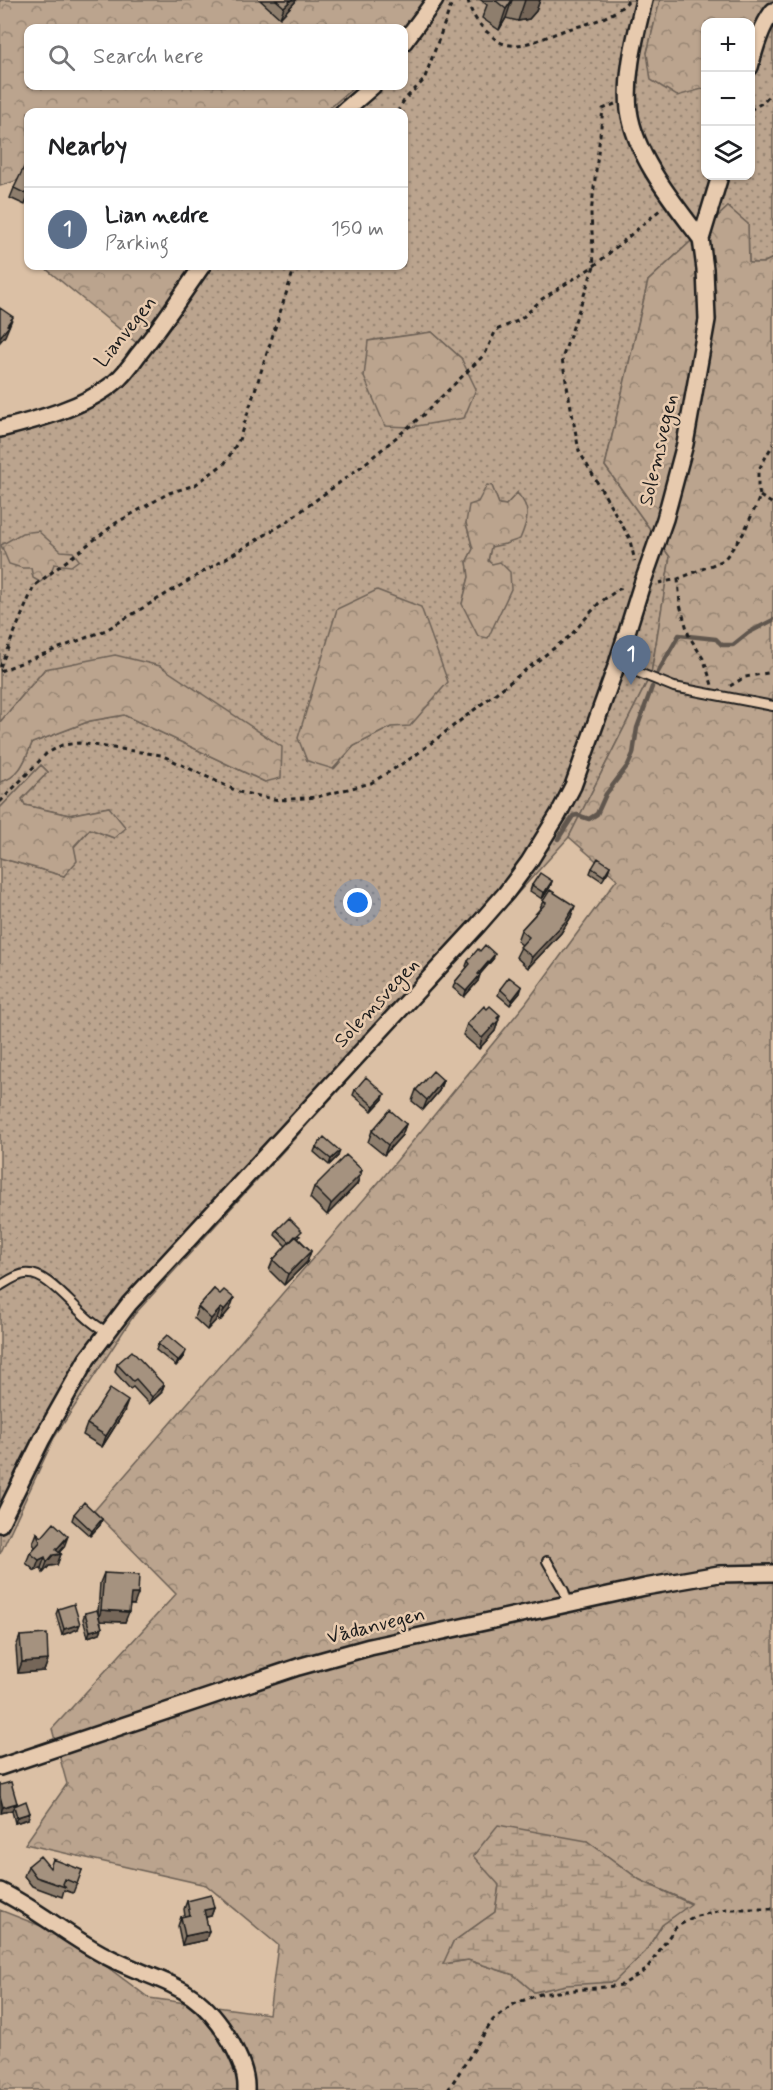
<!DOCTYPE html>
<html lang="en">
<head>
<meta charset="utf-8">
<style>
	:root { --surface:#fff; --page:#f6f6f6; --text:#202124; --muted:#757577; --line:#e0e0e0; --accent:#7c3aed }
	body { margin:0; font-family:Mynerve,sans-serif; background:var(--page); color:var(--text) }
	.controls { position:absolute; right:18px; top:18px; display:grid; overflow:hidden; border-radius:12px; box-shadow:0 2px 4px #0004 }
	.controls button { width:54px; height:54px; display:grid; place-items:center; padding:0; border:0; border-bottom:2px solid var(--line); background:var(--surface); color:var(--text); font:30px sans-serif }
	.you { position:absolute; left:358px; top:903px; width:21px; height:21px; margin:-15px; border:4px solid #fff; border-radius:50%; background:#1a73e8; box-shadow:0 0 0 9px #1a73e833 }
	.badge { display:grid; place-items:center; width:39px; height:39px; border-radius:50%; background:var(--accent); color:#fff; font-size:20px; font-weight:700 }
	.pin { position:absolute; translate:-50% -50px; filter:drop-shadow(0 2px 3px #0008) }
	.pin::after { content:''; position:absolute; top:32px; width:21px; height:18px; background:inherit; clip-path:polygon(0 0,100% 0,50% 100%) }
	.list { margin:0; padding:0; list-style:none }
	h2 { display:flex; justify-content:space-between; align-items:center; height:78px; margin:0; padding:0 24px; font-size:26px }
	h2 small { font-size:20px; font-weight:400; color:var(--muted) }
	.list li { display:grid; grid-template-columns:39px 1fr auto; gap:18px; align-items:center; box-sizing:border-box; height:84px; padding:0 24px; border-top:2px solid var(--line) }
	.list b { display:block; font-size:22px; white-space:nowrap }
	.list p { margin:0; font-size:20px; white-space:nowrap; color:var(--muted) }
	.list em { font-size:20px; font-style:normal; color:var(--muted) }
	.icon { flex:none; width:33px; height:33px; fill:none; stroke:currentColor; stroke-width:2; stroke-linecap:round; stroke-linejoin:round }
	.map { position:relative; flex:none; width:773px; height:2090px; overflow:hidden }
	.search { position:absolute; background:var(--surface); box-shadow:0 2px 4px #0004; left:24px; top:24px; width:384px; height:66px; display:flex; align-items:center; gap:15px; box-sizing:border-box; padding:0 21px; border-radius:12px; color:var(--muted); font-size:22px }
	.panel { position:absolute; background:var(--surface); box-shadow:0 2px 4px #0004; left:24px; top:108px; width:384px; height:162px; border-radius:12px }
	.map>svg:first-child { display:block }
</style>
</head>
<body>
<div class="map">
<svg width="773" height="2090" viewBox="0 0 773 2090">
	<defs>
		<pattern id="grass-dots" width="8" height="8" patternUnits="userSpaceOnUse" patternTransform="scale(1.5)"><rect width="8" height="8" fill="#bba48e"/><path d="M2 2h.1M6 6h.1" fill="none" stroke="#978573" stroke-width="1.8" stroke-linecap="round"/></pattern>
		<pattern id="forest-crowns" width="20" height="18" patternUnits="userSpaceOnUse" patternTransform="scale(1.5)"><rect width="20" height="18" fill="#bba48e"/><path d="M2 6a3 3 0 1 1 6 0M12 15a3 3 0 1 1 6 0" fill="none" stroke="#978573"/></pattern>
		<pattern id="wetland-marsh" width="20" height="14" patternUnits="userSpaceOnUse" patternTransform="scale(1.5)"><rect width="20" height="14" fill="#bba48e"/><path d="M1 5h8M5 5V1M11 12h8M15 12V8" fill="none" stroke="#978573"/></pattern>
	</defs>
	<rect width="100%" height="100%" fill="#dbc0a5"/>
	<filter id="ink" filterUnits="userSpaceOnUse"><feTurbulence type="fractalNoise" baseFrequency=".0167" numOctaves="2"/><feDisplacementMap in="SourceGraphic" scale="12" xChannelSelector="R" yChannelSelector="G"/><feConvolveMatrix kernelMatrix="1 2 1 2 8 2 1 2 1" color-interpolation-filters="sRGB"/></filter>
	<g filter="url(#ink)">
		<path fill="url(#grass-dots)" stroke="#6c6055" stroke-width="1.5" fill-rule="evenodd" d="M426 0H660L647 53 705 88 706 176H750L751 44 773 27V258L763 263H749L748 224 728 207 648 281 605 466 670 557 651 674 569 837 134 1315 54 1438 0 1554V858L64 876 74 847 90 829 114 838 109 807 69 815 25 805 22 799 48 772 41 765 0 808V782C20 777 25 760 32 743L90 721 124 715 265 782 45 669 0 722V420L32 416 107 382 139 345 191 266H404V112H325L355 86H404V29ZM432 332 461 358 368 341ZM492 487 499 504 506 505 517 493 505 544 491 546 488 561 492 564 462 604 469 577 467 561 473 549 466 523ZM421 607 391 727 354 746 334 769Z"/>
		<path fill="url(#forest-crowns)" stroke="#6c6055" stroke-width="1.5" fill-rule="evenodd" d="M0 0H426L404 29 28 28V86H355L325 112H28V177L0 186Z
			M660 0H773V27L751 44 750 22H706V88L677 96 651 80 647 53Z
			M728 207 748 224 749 263H763L773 258V2090H0V1910L64 1935 149 1998 269 2014 278 1945 206 1885 25 1844 67 1784 52 1729 176 1594 94 1511 385 1175 526 1003 617 879 569 837 651 674 670 557 605 466 648 281ZM587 1841 640 1880 691 1903 662 1925 645 1952 565 1985 534 1992 514 1975 468 1960 444 1964 453 1942 495 1912 499 1885Z
			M46 266H191L139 345 45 268Z
			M432 332 461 358 476 389 464 418 411 427 385 426 364 377 368 341Z
			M487 485 492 486 499 504 506 505 517 493C532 509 528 520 520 539L505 544 491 547 488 561 492 564 500 562 510 572 511 589 488 638 478 636 462 604 469 577 467 561 473 549 466 523 469 505 478 502Z
			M38 531 61 551 73 552 79 560 71 566 54 564 50 575 40 582 33 578 31 568H22L9 564 1 545 22 533Z
			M377 590 421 607 448 682 410 726 391 727 354 746 333 769 307 761 298 738 337 609Z
			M115 655 160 666 282 747 281 778 265 782 124 715 90 721 32 743C25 760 20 777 0 782V722L45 669Z
			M41 765 48 772 22 799 25 805 69 815 109 807 126 828 114 838 90 829 74 846 77 861 64 876 0 858V808Z"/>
		<path fill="url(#wetland-marsh)" stroke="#6c6055" stroke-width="1.5" d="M498 1825 587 1841 640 1880 691 1904 662 1925 645 1952 614 1982 566 1985 534 1992 514 1975 468 1960 443 1964 453 1942 495 1912 499 1885 473 1856Z"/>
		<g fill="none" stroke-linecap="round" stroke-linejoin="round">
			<path stroke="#61574e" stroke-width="4.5" d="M658 672 679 635 716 639 722 645H733L748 633 773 620
				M558 839 573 816 577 815 589 819 597 814 606 794 628 765 633 754 637 728 652 687"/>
			<defs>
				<path id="service" d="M617 664 674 687 773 706
					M0 1286C8 1281 16 1275 25 1274 51 1270 82 1323 107 1331
					M547 1561 564 1591 568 1604"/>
				<path id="minor" d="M644 0C636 35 625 73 629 110 635 156 674 203 701 239
					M404 42 435 0
					M750 67C755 48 761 27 773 11
					M343 112 373 86
					M0 429C37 420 84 407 114 383 124 375 131 365 138 355 161 327 181 296 202 266
					M0 1524 42 1439 87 1359 129 1304 478 925 506 893 529 862 558 815 573 786 617 664 641 587 665 519 685 444 707 320 705 269 701 239 720 176
					M0 1767 298 1667 370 1647 645 1587 719 1574 773 1573
					M0 1891C37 1909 69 1937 106 1956 162 1985 196 1981 231 2042 239 2057 247 2073 246 2090"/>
			</defs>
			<use href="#service" stroke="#1c1c1c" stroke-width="12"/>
			<use href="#minor" stroke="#1c1c1c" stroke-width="20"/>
			<path stroke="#1c1c1c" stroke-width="3" stroke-dasharray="4.5 4.5" stroke-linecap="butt" d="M468 0C470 12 478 24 487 32 490 34 494 38 498 41 516 53 547 36 565 30 587 24 613 18 628 1
				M615 104 603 109 591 214 594 266 562 359 579 451 629 537 635 561
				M750 110 762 103 773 91
				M397 112 405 99 424 80 453 0
				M760 496 773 504
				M678 579 680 605 689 636 704 660 712 685
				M659 583 678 579 724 560 743 534 756 506 760 496 758 486V471L773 444
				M0 667 34 586 116 523 169 493 195 485 225 463 239 440 295 266
				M0 671 106 630 285 523 362 466 423 415 485 354 496 330 520 320 542 299 594 266 661 209
				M730 686 745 677 773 672
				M0 802 46 754 62 745 79 743 161 755 239 792 279 800 317 797 371 783 413 757 571 635 599 603 619 589 626 588
				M448 2090 493 2020 514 2004 540 1994 622 1985 646 1970 675 1928 693 1917 726 1909H773"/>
			<use href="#service" stroke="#e7caae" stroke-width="8"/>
			<use href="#minor" stroke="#e7caae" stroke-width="15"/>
		</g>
		<path fill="#8e7e6d" stroke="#1c1c1c" stroke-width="1.5" d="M260 0H296L295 2 280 18Z
			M481 0H540L536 11 529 19 518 21 506 18 499 30 482 18 487 5Z
			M28 166V196L25 205 10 198 14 188Z
			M610 866 608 872 602 881 590 873 592 868Z
			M552 881 550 887 542 899 530 891 532 885Z
			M543 901 571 917 561 933 528 968 516 957 522 945 517 941 521 930 539 910Z
			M493 959 479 975 478 981 464 997 453 988 455 982 467 968 466 966 468 961Z
			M500 989 520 993 510 1005 498 995Z
			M498 1020 495 1031 479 1049 463 1035 467 1024Z
			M443 1080 439 1091 423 1110 412 1101 416 1090Z
			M355 1090 383 1099 372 1111 353 1095Z
			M406 1124 402 1135 384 1155 368 1142 372 1131Z
			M316 1147 338 1156 329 1165 314 1152Z
			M362 1170 357 1184 327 1215 310 1198 314 1187Z
			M277 1230 300 1236 298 1238 311 1251 307 1262 284 1285 269 1270 273 1260 286 1246 275 1235Z
			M214 1289 230 1309 220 1321 217 1319 207 1330 194 1318 198 1307Z
			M158 1344 184 1356 176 1366 156 1350Z
			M117 1364 164 1385 161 1393 149 1404 133 1387 130 1389 115 1372Z
			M124 1412 102 1447 83 1435 87 1424Z
			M74 1514 102 1519 100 1525 90 1536 72 1520Z
			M37 1533 42 1537 64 1547 59 1552 61 1554 57 1565 49 1566 43 1573 41 1568 35 1571 26 1563 30 1553 35 1548 33 1543Z
			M104 1573 134 1605H130L125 1622 100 1621 102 1628 100 1633 88 1637 83 1619 85 1613H98L100 1583Z
			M58 1609 78 1629 62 1635 56 1614Z
			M20 1636 48 1660 44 1671 18 1673 16 1647Z
			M0 1785 17 1803 16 1805 28 1819 15 1823 12 1811V1810L1 1813Z
			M28 1866 50 1868 82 1870 73 1893 64 1890 62 1897 32 1886 24 1876Z
			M187 1901 214 1908 211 1916 206 1917V1940L182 1945 178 1926 181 1917 185 1916 184 1909Z"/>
		<path fill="#746659" stroke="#1c1c1c" stroke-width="1.5" d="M291 0H296L295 2 280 18 284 7Z
			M512 0 506 18 499 30 506 9Z
			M525 0H540L536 11 529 19 518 21Z
			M13 317 5 336 0 342V337Z
			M552 881 550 887 542 899 544 893Z
			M575 906 571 917 561 933 528 968 532 957Z
			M495 954 493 959 476 979 478 974Z
			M480 975 478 981 464 997 466 991Z
			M522 987 520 993 510 1005 512 1000Z
			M500 1015 495 1031 479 1049 482 1038Z
			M443 1080 439 1091 423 1110 427 1100Z
			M385 1094 383 1099 372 1111 374 1106Z
			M406 1124 402 1135 384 1155 388 1145Z
			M340 1151 338 1156 329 1165 331 1159Z
			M362 1170 357 1184 327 1215 331 1204Z
			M311 1251 307 1262 284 1285 288 1274Z
			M234 1298 230 1309 220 1321 224 1310Z
			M221 1308 217 1319 207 1330 211 1319Z
			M186 1351 184 1356 176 1366 178 1361Z
			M164 1385 161 1393 149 1404 152 1397Z
			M128 1401 124 1412 102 1447 106 1436Z
			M102 1519 100 1525 90 1536 92 1531Z
			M68 1536 64 1547 57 1555 61 1554 57 1565 49 1566 43 1573 47 1562Z
			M45 1557 41 1568 35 1571 39 1560Z
			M131 1594H138L134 1605 127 1604Z
			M101 1610 129 1612 125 1622 98 1621Z
			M80 1624 78 1629 62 1635 64 1629Z
			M102 1628 100 1633 88 1637 90 1631Z
			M48 1660 44 1671 18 1673 22 1662Z
			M17 1803 15 1809 14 1806 12 1810 1 1813 3 1807Z
			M30 1813 28 1819 15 1823 17 1817Z
			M214 1908 211 1916 201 1918 204 1910Z
			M209 1931 206 1940 182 1945 185 1936Z"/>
		<path fill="#a5927f" stroke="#1c1c1c" stroke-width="1.5" d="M276 0H291L284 7Z
			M495 0H512L506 9Z
			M28 166V195L14 188 24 167 27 169Z
			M0 308 13 317 7 325 9 326 0 337Z
			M598 858 610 866 604 876 592 868Z
			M540 873 552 881 544 893 532 885Z
			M550 890 575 906 565 922 532 957 520 947 529 937 521 930 546 903 543 901Z
			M485 945 495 954 478 974 480 975 466 991 455 982 470 964 468 961 478 949 480 951Z
			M509 977 522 987 512 1000 500 989Z
			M484 1006 487 1009 490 1006 500 1015 497 1018 499 1020 482 1038 467 1024Z
			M433 1071 443 1080 427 1100 416 1090Z
			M366 1077 385 1094 374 1106 355 1090Z
			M390 1110 406 1124 388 1145 372 1131Z
			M324 1137 340 1151 331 1159 316 1147Z
			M346 1155 362 1170 359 1172 361 1174 331 1204 314 1187Z
			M289 1218 302 1231 290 1242 277 1230Z
			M295 1236 311 1251 288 1274 273 1260Z
			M214 1289 220 1294 224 1290 234 1298 224 1310 221 1308 211 1319 198 1307Z
			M167 1335 186 1351 178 1361 158 1344Z
			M132 1351 164 1385 152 1397 136 1379 133 1381 117 1364Z
			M110 1389 128 1401 106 1436 87 1424Z
			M84 1502 102 1519 92 1531 74 1514Z
			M54 1523 68 1536 56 1550 61 1554 53 1555 47 1562 45 1557 39 1560 30 1553 40 1542 37 1533 42 1537Z
			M104 1573 139 1575 138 1594H131L129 1612 101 1610Z
			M74 1604 80 1624 64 1629 58 1609Z
			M97 1610 102 1628 90 1631 85 1613Z
			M47 1634 48 1660 22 1662 20 1636Z
			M11 1782 17 1803 3 1807 0 1796V1785Z
			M26 1801 30 1813 17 1817 14 1806Z
			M40 1856 50 1868 53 1859 82 1870 77 1884 65 1879 63 1884 65 1887 36 1877 28 1866Z
			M211 1895 214 1908 204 1910 209 1931 185 1936 181 1917 190 1915 187 1901Z"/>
	</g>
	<g text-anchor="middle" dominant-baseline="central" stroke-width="5" stroke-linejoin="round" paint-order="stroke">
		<g font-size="20" fill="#1c1c1c" stroke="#e7caae">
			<text transform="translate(126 332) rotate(-51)">Lianvegen</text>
			<text transform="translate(659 450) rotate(-77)">Solemsvegen</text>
			<text transform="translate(377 1003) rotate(-47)">Solemsvegen</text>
			<text transform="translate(376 1626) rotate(-14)">Vådanvegen</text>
		</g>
	</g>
</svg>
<div class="controls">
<button>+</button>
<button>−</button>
<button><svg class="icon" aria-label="layers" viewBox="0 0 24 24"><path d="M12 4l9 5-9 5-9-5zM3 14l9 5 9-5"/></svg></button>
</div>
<div class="you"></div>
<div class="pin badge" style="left:631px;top:685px;background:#5c6f8a">1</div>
<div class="search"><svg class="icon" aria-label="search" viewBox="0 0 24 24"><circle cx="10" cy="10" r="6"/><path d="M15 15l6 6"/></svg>Search here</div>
<section class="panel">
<h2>Nearby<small></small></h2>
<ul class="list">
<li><span class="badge" style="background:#5c6f8a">1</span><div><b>Lian nedre</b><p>Parking</p></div><em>150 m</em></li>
</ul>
</section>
</div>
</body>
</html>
